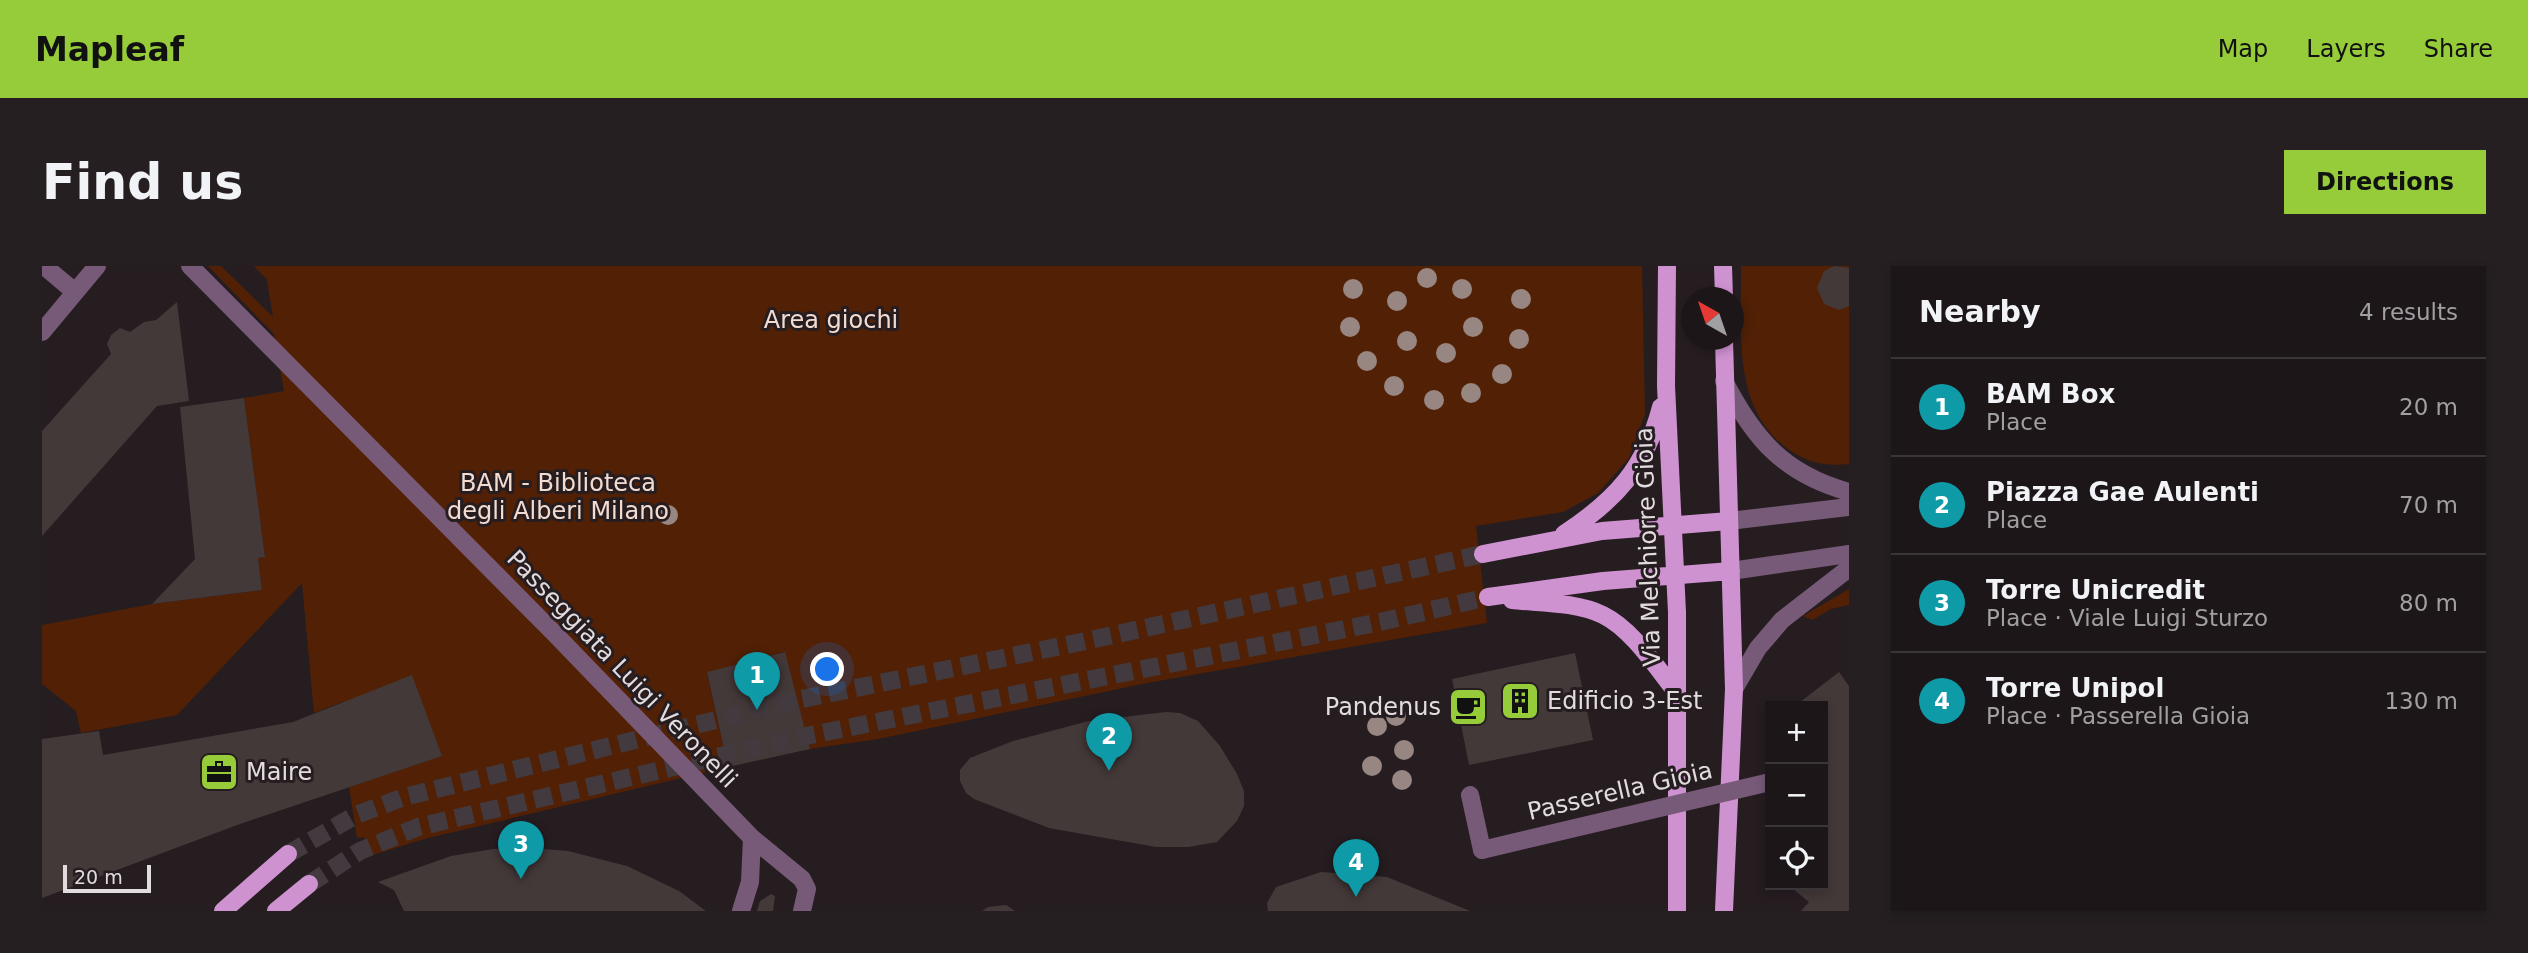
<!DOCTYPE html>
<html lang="en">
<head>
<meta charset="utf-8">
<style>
	:root { --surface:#1c1619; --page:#251f22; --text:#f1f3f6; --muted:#a09fa2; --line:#3a3538; --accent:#96cc39 }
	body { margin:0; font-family:"DejaVu Sans",sans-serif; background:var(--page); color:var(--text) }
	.controls { position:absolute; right:21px; bottom:21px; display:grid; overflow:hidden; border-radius:0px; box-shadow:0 4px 10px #0003 }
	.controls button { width:63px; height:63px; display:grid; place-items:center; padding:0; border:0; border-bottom:2px solid var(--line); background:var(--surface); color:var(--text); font:35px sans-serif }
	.compass { position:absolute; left:1639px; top:21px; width:63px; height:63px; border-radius:50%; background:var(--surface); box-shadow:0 4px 10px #0003; rotate:320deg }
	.scale { position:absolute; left:21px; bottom:18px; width:88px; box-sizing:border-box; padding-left:7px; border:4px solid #e3dcdf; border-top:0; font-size:19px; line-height:24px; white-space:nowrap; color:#e3dcdf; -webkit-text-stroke:5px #261d21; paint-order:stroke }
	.you { position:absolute; left:786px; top:404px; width:24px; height:24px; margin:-18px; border:5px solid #fff; border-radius:50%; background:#1a73e8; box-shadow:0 0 0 10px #1a73e833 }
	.badge { display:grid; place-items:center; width:46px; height:46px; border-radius:50%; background:var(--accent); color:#fff; font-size:23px; font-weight:700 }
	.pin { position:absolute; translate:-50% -58px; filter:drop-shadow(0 2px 4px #0008) }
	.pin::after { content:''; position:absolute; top:37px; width:24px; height:21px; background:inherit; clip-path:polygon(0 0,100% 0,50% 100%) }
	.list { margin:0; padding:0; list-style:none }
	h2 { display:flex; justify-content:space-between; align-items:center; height:91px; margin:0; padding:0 28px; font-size:30px }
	h2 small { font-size:23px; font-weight:400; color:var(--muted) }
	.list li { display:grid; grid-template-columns:46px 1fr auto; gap:21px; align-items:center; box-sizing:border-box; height:98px; padding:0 28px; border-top:2px solid var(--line) }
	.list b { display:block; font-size:26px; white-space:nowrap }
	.list p { margin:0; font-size:23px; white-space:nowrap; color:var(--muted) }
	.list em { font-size:23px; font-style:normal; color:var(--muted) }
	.icon { flex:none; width:38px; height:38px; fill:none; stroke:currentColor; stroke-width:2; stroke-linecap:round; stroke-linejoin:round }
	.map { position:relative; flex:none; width:1807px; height:645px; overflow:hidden; border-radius:0px }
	header { display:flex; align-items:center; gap:42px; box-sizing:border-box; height:98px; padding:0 35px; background:var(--accent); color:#111 }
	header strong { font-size:33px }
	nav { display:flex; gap:38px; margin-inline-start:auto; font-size:24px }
	.intro { display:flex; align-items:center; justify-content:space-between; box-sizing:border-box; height:168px; padding:0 42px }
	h1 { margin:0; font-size:49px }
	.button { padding:18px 32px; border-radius:0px; background:var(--accent); color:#111; font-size:24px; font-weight:700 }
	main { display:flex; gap:42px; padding:0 42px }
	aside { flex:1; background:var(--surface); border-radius:0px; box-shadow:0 4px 10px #0003 }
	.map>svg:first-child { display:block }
</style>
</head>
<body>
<header>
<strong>Mapleaf</strong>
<nav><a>Map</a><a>Layers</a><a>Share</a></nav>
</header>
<div class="intro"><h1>Find us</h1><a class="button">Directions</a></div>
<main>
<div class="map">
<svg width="1807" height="645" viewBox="0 0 1807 645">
	<rect width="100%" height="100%" fill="#261d21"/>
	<path fill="#522105" d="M166 0H179L231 51 225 14 212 0H1600L1603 148 1587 192 1556 227 1521 246 1434 260 1445 357 1105 417 836 473 768 483 742 386 665 407 686 501 382 573 328 590 322 571 315 572 307 521 399 490 300 436 272 447 260 317 135 449 39 467 34 445 0 418V359L110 338 220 324 216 292 223 291 202 132 242 125 232 68Z
		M1699 0H1807V198C1782 201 1762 196 1742 180 1689 138 1700 61 1699 0Z
		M1807 323V339L1789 343 1770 354 1761 350Z"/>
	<path fill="#443939" d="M1793 0 1807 2V40L1797 44 1782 38 1775 22 1782 5Z
		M135 36 147 135 115 140 0 270V165L69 88 65 78 69 69 78 62 88 66 102 56 114 54Z
		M202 132 223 291 216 292 220 324 110 338 153 293 138 141Z
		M743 386 768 483 686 501 665 406Z
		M1533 387 1551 474 1427 499 1410 413Z
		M1797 406 1807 420V645H1759L1767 636 1746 619H1781V440H1753Z
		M370 409 400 490 198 558 0 632V473L57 465 61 489 251 456Z
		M1124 446 1138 447 1156 455 1178 480 1195 508 1202 525V540L1195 555 1175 576 1146 581H1114L1007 562 932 533 924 527 918 515V504L928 492 971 475 1047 455Z
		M489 582 526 585 585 600 637 625 664 645H362L352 624 336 616 409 590 451 583Z
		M1279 606 1345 611 1428 645H1226L1225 637 1234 621Z
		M729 628 733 630 731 645H715L718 635Z
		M964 639 973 645H940L946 641Z"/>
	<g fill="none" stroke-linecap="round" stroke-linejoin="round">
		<path stroke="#423a3e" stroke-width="18" stroke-dasharray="18 9" stroke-linecap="butt" d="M246 588 314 549 362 531 755 434 1039 376 1441 288
			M267 618 318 585 376 561 764 470 1338 356 1446 331"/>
		<path stroke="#775a78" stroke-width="18" d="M2 0 33 26
			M148 0 512 367 710 572 760 613 765 623 760 645
			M0 66 55 0
			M1682 115C1712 173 1742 208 1807 226
			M1687 255 1807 241
			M1689 305 1807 288
			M1692 423 1716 382 1740 354 1807 302
			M1428 529 1440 584
			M699 645 708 616 710 572"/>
		<path stroke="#cf92d1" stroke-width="18" d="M1625 0 1624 120 1635 346V645
			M1681 0 1682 32
			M1682 74 1692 423 1682 645
			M1522 268C1574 234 1603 202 1619 141
			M1441 288 1560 265 1687 255
			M1446 331 1561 315 1689 305
			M1470 334C1499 337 1534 336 1561 349 1591 364 1614 401 1635 427
			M181 645 246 588
			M234 645 267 618"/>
		<path stroke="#775a78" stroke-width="18" d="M1440 584 1728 516"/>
	</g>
	<g fill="#978681">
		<circle cx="1385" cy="12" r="10"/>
		<circle cx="1311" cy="23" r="10"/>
		<circle cx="1420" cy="23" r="10"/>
		<circle cx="1479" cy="33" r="10"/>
		<circle cx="1355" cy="35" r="10"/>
		<circle cx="1308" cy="61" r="10"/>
		<circle cx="1431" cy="61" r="10"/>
		<circle cx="1477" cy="73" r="10"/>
		<circle cx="1365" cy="75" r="10"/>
		<circle cx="1404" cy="87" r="10"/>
		<circle cx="1325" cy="95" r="10"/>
		<circle cx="1460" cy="108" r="10"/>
		<circle cx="1352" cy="120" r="10"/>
		<circle cx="1429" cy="127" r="10"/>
		<circle cx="1392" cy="134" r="10"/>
		<circle cx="626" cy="249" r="10"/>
		<circle cx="1354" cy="450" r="10"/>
		<circle cx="1335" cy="460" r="10"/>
		<circle cx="1362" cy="484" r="10"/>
		<circle cx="1330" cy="500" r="10"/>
		<circle cx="1360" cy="514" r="10"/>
	</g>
	<defs>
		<symbol id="building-square" viewBox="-11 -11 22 22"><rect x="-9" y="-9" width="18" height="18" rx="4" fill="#96cc39" stroke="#261d21"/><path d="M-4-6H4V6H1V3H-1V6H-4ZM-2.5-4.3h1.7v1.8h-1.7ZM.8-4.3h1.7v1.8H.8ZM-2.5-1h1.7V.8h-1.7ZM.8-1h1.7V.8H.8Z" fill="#111"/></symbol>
		<symbol id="cafe-square" viewBox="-11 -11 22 22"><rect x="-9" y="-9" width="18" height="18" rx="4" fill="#96cc39" stroke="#261d21"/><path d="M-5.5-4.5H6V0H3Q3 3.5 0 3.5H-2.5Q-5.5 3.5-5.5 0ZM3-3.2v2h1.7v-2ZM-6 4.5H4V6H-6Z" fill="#111"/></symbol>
		<symbol id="office-square" viewBox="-11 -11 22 22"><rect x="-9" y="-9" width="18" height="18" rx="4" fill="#96cc39" stroke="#261d21"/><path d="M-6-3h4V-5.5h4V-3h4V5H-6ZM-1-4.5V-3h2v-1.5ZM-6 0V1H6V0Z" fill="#111"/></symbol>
	</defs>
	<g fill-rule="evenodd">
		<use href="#building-square" x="1456" y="413" width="44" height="44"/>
		<use href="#cafe-square" x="1404" y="419" width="44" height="44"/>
		<use href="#office-square" x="155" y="484" width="44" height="44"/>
	</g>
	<g text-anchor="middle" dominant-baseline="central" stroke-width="6" stroke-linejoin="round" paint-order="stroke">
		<g font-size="24" fill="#f4dbd0" stroke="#261d21">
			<text x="789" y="54">Area giochi</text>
			<text x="516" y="217">BAM - Biblioteca<tspan x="516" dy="28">degli Alberi Milano</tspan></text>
		</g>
		<g font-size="24" fill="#e3dcdf" stroke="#261d21">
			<text transform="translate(1606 281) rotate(-92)">Via Melchiorre Gioia</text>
			<text transform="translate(580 403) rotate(46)">Passeggiata Luigi Veronelli</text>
			<text transform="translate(1578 525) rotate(-13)">Passerella Gioia</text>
		</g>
		<g font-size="24" fill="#e3dcdf" stroke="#261d21" text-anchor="start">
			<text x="1505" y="435">Edificio 3-Est</text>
			<text x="1399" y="441" text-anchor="end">Pandenus</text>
			<text x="204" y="506">Maire</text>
		</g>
	</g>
</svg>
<div class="controls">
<button>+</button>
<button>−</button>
<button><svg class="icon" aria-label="locate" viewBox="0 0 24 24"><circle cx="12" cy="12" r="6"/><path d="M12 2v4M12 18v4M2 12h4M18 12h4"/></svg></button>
</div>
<svg class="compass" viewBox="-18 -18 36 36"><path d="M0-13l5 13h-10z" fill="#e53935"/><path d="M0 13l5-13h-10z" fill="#a09fa2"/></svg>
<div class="scale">20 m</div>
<div class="you"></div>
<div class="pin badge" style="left:715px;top:444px;background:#0f9aa8">1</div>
<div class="pin badge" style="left:1067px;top:505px;background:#0f9aa8">2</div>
<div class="pin badge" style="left:479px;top:613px;background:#0f9aa8">3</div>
<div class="pin badge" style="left:1314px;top:631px;background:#0f9aa8">4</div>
</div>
<aside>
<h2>Nearby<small>4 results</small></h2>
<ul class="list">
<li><span class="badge" style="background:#0f9aa8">1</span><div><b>BAM Box</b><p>Place</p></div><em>20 m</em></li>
<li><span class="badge" style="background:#0f9aa8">2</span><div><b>Piazza Gae Aulenti</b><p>Place</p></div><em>70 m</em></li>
<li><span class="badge" style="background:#0f9aa8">3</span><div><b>Torre Unicredit</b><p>Place · Viale Luigi Sturzo</p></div><em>80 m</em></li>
<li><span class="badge" style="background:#0f9aa8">4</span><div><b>Torre Unipol</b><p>Place · Passerella Gioia</p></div><em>130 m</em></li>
</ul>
</aside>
</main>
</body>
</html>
